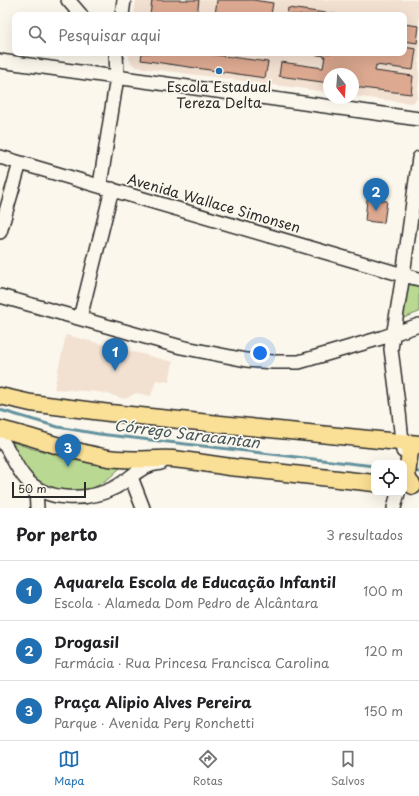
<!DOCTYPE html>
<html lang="pt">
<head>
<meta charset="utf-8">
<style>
	:root { --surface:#fff; --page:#f2f2f2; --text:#202124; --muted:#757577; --line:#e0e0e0; --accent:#1f6fb2 }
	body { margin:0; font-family:"Playpen Sans",sans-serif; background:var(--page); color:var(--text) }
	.controls { position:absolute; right:12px; bottom:12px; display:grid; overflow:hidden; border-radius:8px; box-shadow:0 4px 16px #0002 }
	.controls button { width:36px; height:36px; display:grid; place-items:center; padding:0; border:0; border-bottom:1px solid var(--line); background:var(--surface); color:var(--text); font:20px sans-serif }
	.compass { position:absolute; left:323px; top:68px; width:36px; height:36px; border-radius:50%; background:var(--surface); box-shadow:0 4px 16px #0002; rotate:163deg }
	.scale { position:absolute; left:12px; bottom:10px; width:74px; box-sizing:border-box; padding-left:4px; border:2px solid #2b2b2b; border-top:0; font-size:11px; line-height:14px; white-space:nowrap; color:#2b2b2b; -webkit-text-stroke:3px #fbf7ec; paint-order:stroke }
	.you { position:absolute; left:260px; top:353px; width:14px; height:14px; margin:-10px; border:3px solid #fff; border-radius:50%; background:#1a73e8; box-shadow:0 0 0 6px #1a73e833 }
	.badge { display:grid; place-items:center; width:26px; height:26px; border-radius:50%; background:var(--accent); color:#fff; font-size:13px; font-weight:700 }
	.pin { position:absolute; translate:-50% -33px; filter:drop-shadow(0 1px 2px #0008) }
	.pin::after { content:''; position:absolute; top:21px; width:14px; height:12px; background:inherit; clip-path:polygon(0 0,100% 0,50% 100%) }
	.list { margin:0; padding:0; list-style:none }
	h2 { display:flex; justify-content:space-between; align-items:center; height:52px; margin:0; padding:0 16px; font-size:17px }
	h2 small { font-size:13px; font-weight:400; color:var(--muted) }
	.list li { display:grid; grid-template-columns:26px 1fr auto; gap:12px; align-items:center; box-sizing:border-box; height:60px; padding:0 16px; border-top:1px solid var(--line) }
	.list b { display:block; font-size:15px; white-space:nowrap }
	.list p { margin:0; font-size:13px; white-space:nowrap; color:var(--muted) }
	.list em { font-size:13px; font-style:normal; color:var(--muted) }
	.icon { flex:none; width:22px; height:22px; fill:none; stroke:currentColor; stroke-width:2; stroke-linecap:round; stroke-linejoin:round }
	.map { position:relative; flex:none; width:419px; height:508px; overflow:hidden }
	.search { position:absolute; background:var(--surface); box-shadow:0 4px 16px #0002; left:12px; right:12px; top:12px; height:44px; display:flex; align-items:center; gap:10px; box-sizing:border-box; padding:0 14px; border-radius:8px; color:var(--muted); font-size:15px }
	.sheet { height:232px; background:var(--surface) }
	nav { display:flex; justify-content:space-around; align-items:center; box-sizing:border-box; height:56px; border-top:1px solid var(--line); background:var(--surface); font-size:11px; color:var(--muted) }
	nav a { display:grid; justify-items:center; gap:2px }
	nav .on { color:var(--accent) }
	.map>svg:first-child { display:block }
</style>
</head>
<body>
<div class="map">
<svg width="419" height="508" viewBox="0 0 419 508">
	<rect width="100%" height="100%" fill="#fbf7ec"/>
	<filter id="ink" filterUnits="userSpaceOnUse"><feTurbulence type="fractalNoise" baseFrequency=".025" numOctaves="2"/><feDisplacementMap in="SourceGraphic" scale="8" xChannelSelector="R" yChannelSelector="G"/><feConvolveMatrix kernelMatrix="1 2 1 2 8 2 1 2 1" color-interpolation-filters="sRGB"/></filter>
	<g filter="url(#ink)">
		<path fill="#f2e0d1" d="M136 0H419V78L417 98 414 102 410 103 353 96V74H329V92L136 67 131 63 129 58V53H404V15H134Z
			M66 335 173 362 169 382 156 380 151 396 136 393 125 399 100 392 54 389Z"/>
		<path fill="#b9d992" stroke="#72825e" d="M408 283 419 285V312L401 319Z
			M9 441 33 449 120 468C111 477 100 486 87 490 64 497 35 485 20 467 15 461 12 449 9 441Z"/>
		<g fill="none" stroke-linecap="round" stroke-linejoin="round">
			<path stroke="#64929e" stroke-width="3" d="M0 410 58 427 99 434 374 466
				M412 471 419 472"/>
		</g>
		<path fill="#dda991" stroke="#2b2b2b" d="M152 0H199L197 15H150Z
			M217 0H253L273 3 271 15H215Z
			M288 8 341 15H287Z
			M404 24 419 26 417 43 404 41Z
			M404 47 416 49 413 70 376 65 375 71 413 76 411 94 353 87V74H329V83L279 76 281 62 323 68 325 56 304 53H404Z
			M142 53H201L268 62 265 78 141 60Z
			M367 199 387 201 384 223 365 221Z"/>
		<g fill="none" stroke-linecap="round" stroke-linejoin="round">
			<defs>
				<path id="minor" d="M68 0 81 15
					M122 15 124 0
					M0 61 419 119
					M0 157 403 275 419 279
					M100 185 117 77 116 53
					M0 232 20 163
					M0 296 181 347 246 360 273 362H299L381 338 419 325
					M80 318 112 189
					M0 438C10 450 15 467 26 479 47 503 90 501 116 487 133 477 140 465 161 463
					M403 451 399 412 391 349 403 275 419 158
					M131 477 143 508
					M36 489 37 508
					M394 508 398 493"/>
				<path id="major" d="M0 396 31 403 110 413 419 444
					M0 429C35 437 68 451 103 457 126 462 150 458 173 459 196 461 217 466 240 468L374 483
					M413 486 409 481 407 475 410 451 418 444"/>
			</defs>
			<use href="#minor" stroke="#2b2b2b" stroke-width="16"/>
			<use href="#major" stroke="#2b2b2b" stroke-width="19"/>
			<use href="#minor" stroke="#fbf7ec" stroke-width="13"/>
			<use href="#major" stroke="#fadf96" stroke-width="16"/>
		</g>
	</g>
	<circle fill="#1f6fb2" stroke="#fbf7ec" stroke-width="1.5" cx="219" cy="71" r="4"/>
	<g text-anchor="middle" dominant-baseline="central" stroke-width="3.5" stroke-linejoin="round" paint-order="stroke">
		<g font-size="14" fill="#2b2b2b" stroke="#fbf7ec">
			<text x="219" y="86">Escola Estadual<tspan x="219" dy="16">Tereza Delta</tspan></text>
		</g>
		<g font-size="14" fill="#2b2b2b" stroke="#fbf7ec">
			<text transform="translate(214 203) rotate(16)">Avenida Wallace Simonsen</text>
		</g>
		<g font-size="15" font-style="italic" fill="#43565b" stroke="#fbf7ec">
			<text transform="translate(187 433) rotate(7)">Córrego Saracantan</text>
		</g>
	</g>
</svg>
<div class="controls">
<button><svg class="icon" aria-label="locate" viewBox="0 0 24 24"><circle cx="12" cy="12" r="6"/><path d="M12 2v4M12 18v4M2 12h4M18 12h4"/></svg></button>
</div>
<svg class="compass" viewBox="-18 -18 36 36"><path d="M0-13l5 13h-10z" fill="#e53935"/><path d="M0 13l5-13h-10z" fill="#757577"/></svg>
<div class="scale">50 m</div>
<div class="you"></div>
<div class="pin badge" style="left:115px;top:371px">1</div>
<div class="pin badge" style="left:376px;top:211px">2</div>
<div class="pin badge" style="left:68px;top:467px">3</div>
<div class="search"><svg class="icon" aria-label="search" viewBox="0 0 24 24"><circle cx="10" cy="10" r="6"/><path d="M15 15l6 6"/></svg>Pesquisar aqui</div>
</div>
<section class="sheet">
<h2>Por perto<small>3 resultados</small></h2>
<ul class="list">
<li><span class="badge">1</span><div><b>Aquarela Escola de Educação Infantil</b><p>Escola · Alameda Dom Pedro de Alcântara</p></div><em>100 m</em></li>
<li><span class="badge">2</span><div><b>Drogasil</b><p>Farmácia · Rua Princesa Francisca Carolina</p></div><em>120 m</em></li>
<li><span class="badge">3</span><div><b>Praça Alipio Alves Pereira</b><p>Parque · Avenida Pery Ronchetti</p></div><em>150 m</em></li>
</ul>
</section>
<nav>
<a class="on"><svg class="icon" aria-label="map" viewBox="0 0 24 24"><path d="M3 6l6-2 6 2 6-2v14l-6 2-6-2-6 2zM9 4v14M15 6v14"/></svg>Mapa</a>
<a><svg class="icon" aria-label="directions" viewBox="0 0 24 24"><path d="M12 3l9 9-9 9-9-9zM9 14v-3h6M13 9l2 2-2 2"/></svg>Rotas</a>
<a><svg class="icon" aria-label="saved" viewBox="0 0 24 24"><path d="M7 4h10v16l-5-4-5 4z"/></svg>Salvos</a>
</nav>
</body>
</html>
